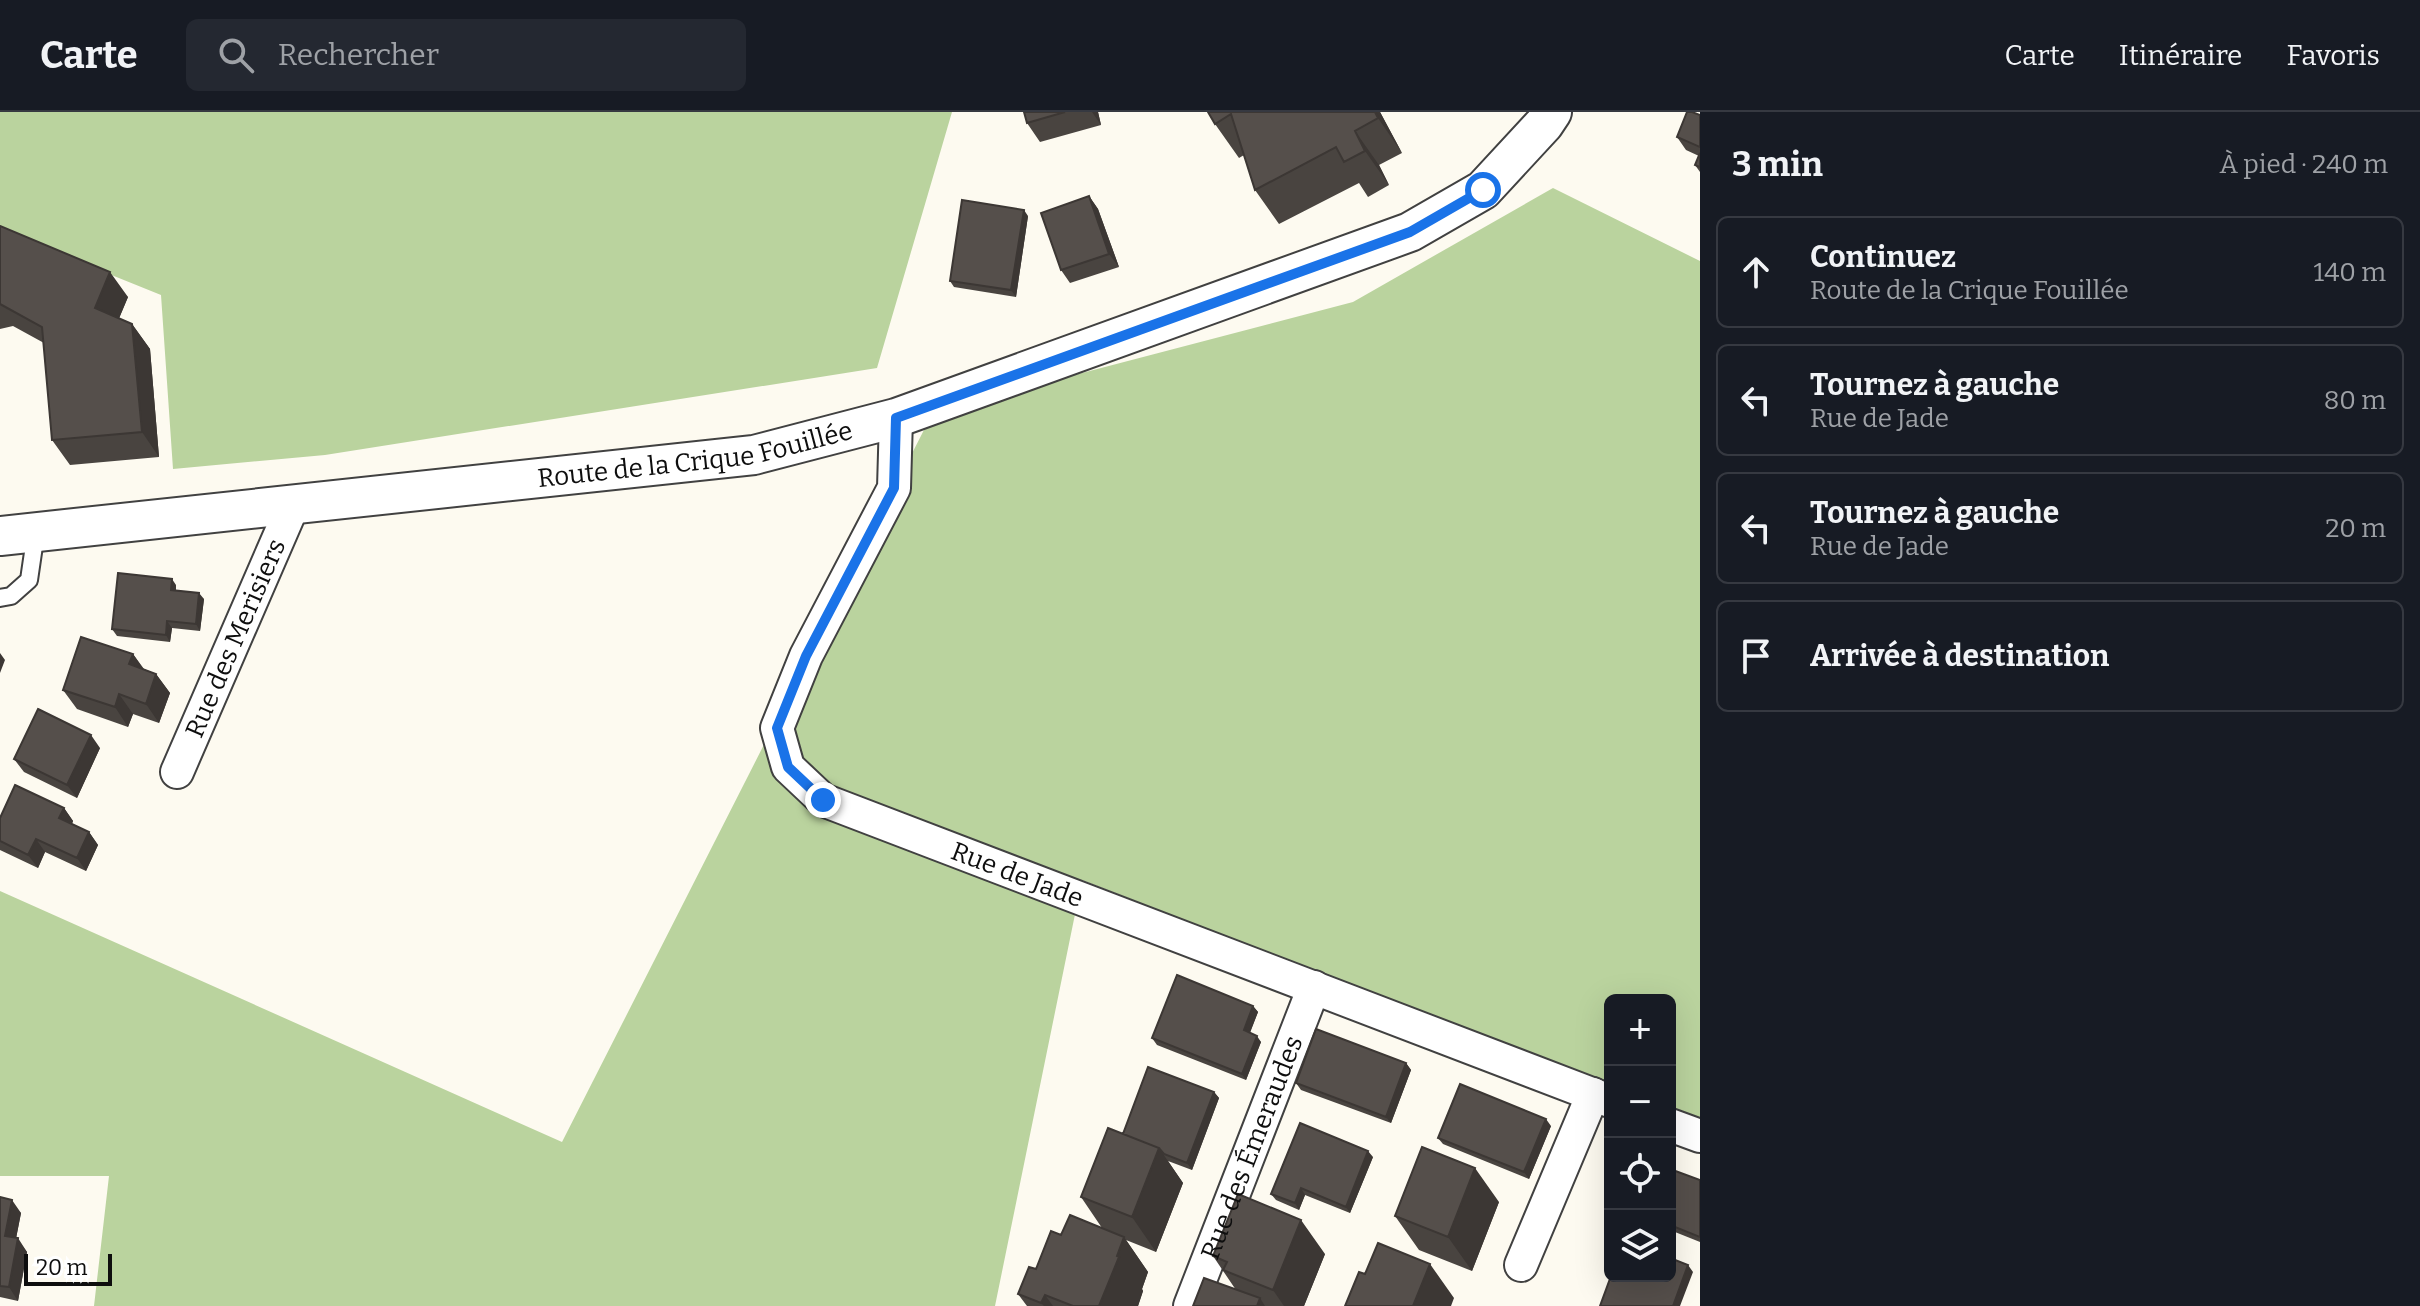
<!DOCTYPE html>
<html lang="fr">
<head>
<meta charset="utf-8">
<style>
	:root { --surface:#171b24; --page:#242831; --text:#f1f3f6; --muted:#9ea1a6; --line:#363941 }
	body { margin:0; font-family:Bitter,serif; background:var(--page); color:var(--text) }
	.controls { position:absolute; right:24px; bottom:24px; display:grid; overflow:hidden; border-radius:12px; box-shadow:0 8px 32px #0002 }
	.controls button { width:72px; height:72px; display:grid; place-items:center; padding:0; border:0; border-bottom:2px solid var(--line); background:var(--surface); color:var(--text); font:40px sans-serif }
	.scale { position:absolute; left:24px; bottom:20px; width:88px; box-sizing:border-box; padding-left:8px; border:4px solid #0e0e0e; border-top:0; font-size:22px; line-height:28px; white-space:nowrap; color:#0e0e0e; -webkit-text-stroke:6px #fff; paint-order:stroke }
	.stop { position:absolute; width:24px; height:24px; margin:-18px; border:6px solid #1a73e8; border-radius:50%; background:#fff }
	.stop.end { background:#1a73e8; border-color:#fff; box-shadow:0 2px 8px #0008 }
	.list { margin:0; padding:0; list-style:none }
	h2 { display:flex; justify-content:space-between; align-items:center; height:104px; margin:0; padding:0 32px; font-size:34px }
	h2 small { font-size:26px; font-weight:400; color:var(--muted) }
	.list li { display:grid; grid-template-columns:52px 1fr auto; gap:24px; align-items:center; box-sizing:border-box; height:112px; margin:0 16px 16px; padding:0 16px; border:2px solid var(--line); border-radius:12px }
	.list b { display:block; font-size:30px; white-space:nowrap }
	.list p { margin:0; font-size:26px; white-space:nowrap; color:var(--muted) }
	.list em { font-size:26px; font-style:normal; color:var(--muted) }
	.icon { flex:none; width:44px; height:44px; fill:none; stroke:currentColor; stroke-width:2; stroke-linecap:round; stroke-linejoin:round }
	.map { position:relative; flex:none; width:1700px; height:1194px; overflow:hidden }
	header { display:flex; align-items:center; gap:48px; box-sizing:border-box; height:112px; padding:0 40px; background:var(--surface); border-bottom:2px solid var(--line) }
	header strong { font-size:38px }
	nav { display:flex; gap:44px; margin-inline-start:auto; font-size:28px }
	.search { width:560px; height:72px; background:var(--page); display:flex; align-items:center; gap:20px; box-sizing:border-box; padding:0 28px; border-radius:12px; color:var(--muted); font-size:30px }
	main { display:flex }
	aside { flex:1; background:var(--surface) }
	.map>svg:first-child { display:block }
</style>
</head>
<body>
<header>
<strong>Carte</strong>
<div class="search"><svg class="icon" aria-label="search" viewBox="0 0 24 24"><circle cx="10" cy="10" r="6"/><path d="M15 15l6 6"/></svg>Rechercher</div>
<nav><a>Carte</a><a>Itinéraire</a><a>Favoris</a></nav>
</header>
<main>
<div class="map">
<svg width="1700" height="1194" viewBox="0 0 1700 1194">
	<rect width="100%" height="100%" fill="#fdfaf0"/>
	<path fill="#bad39e" d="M0 0H952L877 256 325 343 173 357 161 183 0 118Z
		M1553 76 1700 149V1009L1670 997V888H1610V974L1082 768 995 1194H94L109 1064H0V779L562 1030 928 310 1040 272 1353 190Z"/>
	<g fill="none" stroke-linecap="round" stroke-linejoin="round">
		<defs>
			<path id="service" d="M0 486 11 484 29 468 36 420"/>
			<g id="minor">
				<path id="s1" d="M896 306 894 376 806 544 777 616 788 655 823 688 1610 989"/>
				<path id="s2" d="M177 660 293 393"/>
				<path d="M1670 1013 1700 1024"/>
				<path d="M1521 1153 1593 982"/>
				<path id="s3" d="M1190 1194 1314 875"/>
			</g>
			<g id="tertiary">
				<path id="s4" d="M0 424 754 343 896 306 1410 120 1483 78 1544 12 1552 0"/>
			</g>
		</defs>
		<use href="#service" stroke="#414141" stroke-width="20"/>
		<use href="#minor" stroke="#414141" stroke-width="36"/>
		<use href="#tertiary" stroke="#414141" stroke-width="42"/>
		<use href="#service" stroke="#fff" stroke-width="16"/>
		<use href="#minor" stroke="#fff" stroke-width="32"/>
		<use href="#tertiary" stroke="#fff" stroke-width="38"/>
	</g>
	<path fill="#494440" d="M1024 0H1098L1101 13 1040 30 1027 11Z
		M1208 0H1380L1402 41 1379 53 1389 73 1368 85 1359 71 1279 112 1255 78 1244 43 1239 46 1215 12Z
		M1700 3V60L1695 53 1699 44 1686 38 1677 25Z
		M1089 84 1098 97 1119 155 1070 171 1061 158Z
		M1028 104 1016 185 954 175 950 169Z
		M0 114 128 185 119 206 132 212 150 237 159 345 70 353 52 328 44 231 13 214 0 217Z
		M176 473V478L204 487 200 519 172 516 170 530 117 524 112 517Z
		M133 542 144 557 156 562 170 581 159 611 133 602 128 615 77 597 63 578Z
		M100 636 77 686 24 660 14 647Z
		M64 696 73 709 72 712 89 720 98 733 86 759 45 740 38 756 0 738V706Z
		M1253 894 1258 900 1250 921 1261 930 1246 968 1157 933 1152 926Z
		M1406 951 1411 958 1391 1011 1301 978 1296 971Z
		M1214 980 1219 986 1192 1058 1168 1049 1183 1071 1156 1140 1126 1128 1148 1160 1142 1177 1143 1179 1138 1194H1027L1018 1182 1061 1123 1102 1116 1081 1085 1123 1022Z
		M1551 1014 1529 1067 1443 1032 1438 1026Z
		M1373 1045 1350 1101 1305 1083 1299 1098 1276 1088 1271 1082Z
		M1670 1057 1700 1068V1130L1670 1118Z
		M0 1085 21 1101 16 1126 27 1140 18 1189 0 1185Z
		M1499 1090 1472 1159 1419 1138 1395 1104Z
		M1325 1142 1304 1194H1193L1236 1178 1213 1144Z"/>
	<path fill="#3c3734" d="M1092 0H1098L1101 13Z
		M1375 0H1380L1402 41 1378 6Z
		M1355 19 1379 53 1389 73 1365 39Z
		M1089 84 1098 97 1119 155 1109 142Z
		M1024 98 1028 104 1016 185 1011 178Z
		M110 160 128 185 113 221 95 196Z
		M132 212 150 237 159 345 142 320Z
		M172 467 176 473 175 484 171 478Z
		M199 481 204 487 200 519 196 512Z
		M167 509 172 516 170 530 166 523Z
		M0 541 5 548 0 561Z
		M133 542 146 561 129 552Z
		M156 562 170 581 159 611 146 592Z
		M119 582 133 602 128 615 115 595Z
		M91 623 100 636 77 686 67 673Z
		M64 696 73 709 68 720 59 706Z
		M89 720 98 733 86 759 77 746Z
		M36 727 45 740 38 756 28 743Z
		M1253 894 1258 900 1248 925 1244 918Z
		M1257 924 1261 930 1246 968 1242 962Z
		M1406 951 1411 958 1391 1011 1386 1005Z
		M1214 980 1219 986 1192 1058 1187 1051Z
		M1546 1007 1551 1014 1529 1067 1524 1060Z
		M1159 1036 1183 1071 1156 1140 1132 1105Z
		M1368 1039 1373 1045 1350 1101 1346 1095Z
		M1475 1056 1499 1090 1472 1159 1448 1125Z
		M1301 1076 1305 1083 1299 1098 1295 1091Z
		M12 1088 21 1101 14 1137 5 1124Z
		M1301 1108 1325 1142 1304 1194H1284L1273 1178Z
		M1124 1125 1148 1160 1142 1177 1143 1179 1138 1194H1099Z
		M18 1126 27 1140 18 1189 9 1175Z
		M1430 1152 1454 1186 1451 1194H1413Z
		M1688 1153 1693 1160 1680 1194H1673Z
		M1045 1183 1053 1194H1044L1041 1191Z
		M1260 1186 1265 1194H1257Z"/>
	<path fill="#554f4b" stroke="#3c3734" stroke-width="2" d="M1024 0H1065L1027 11Z
		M1208 0H1375L1378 6 1355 19 1365 39 1344 50 1336 35 1255 78 1231 2 1215 12Z
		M1687 0H1692L1700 3V35L1677 25Z
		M1700 41V55L1695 53Z
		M1089 84 1109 142 1061 158 1041 101Z
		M962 88 1024 98 1011 178 950 169Z
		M0 114 110 160 95 196 132 212 142 320 52 328 42 215 0 192Z
		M118 461 172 467 171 478 199 481 196 512 167 509 166 523 112 517Z
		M81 525 133 542 129 552 156 562 146 592 119 582 115 595 63 578Z
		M38 597 91 623 67 673 14 647Z
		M15 673 64 696 59 706 89 720 77 746 36 727 28 743 0 729V706Z
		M1177 863 1253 894 1244 918 1257 924 1242 962 1152 926Z
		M1316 917 1406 951 1386 1005 1296 971Z
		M1148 955 1214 980 1187 1051 1164 1042 1159 1036 1123 1022Z
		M1460 972 1546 1007 1524 1060 1438 1026Z
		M1300 1011 1368 1039 1346 1095 1301 1076 1295 1091 1271 1082Z
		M1108 1016 1159 1036 1132 1105 1081 1085Z
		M1422 1035 1475 1056 1448 1125 1395 1104Z
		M1670 1057 1700 1068V1125L1670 1113Z
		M1238 1082 1301 1108 1273 1178 1223 1158 1227 1150 1213 1144Z
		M0 1085 12 1088 5 1124 18 1126 9 1175 0 1174Z
		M1070 1103 1124 1125 1117 1144 1119 1145 1099 1194H1073L1045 1183 1041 1191 1018 1182 1029 1155 1036 1157 1051 1119 1061 1123Z
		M1378 1131 1430 1152 1413 1194H1345L1359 1160 1365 1162Z
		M1670 1146 1688 1153 1673 1194H1600L1611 1164H1670Z
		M1204 1166 1260 1186 1257 1194H1193Z"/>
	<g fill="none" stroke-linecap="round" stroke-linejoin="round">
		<path stroke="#1a73e8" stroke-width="10" d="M823 688 788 655 777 616 806 544 894 376 896 306 1410 120 1483 78"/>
	</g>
	<g text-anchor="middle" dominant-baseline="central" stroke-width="8" stroke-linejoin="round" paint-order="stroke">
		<g font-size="26" fill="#0e0e0e" stroke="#fff">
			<text stroke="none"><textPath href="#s4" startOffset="700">Route de la Crique Fouillée</textPath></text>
			<text stroke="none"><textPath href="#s2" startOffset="146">Rue des Merisiers</textPath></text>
			<text stroke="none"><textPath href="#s1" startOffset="634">Rue de Jade</textPath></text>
			<text stroke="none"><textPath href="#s3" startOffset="170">Rue des Émeraudes</textPath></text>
		</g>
	</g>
</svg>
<div class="controls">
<button>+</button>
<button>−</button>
<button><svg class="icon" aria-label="locate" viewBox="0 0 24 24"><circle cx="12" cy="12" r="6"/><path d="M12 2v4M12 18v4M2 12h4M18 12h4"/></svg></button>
<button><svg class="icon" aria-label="layers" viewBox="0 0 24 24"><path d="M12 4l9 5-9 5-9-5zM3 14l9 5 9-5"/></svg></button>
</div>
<div class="scale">20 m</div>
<div class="stop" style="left:1483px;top:78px"></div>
<div class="stop end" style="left:823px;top:688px"></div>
</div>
<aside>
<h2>3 min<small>À pied · 240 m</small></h2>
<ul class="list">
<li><svg class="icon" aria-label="ahead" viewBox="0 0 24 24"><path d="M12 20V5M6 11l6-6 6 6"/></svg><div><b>Continuez</b><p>Route de la Crique Fouillée</p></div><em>140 m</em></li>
<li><svg class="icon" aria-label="left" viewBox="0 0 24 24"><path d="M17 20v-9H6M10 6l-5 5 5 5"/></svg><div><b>Tournez à gauche</b><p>Rue de Jade</p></div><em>80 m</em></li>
<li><svg class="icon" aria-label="left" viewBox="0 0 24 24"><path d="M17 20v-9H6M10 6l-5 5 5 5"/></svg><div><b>Tournez à gauche</b><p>Rue de Jade</p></div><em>20 m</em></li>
<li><svg class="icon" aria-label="arrive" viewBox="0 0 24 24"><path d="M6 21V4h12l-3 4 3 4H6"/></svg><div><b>Arrivée à destination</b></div></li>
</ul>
</aside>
</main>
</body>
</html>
